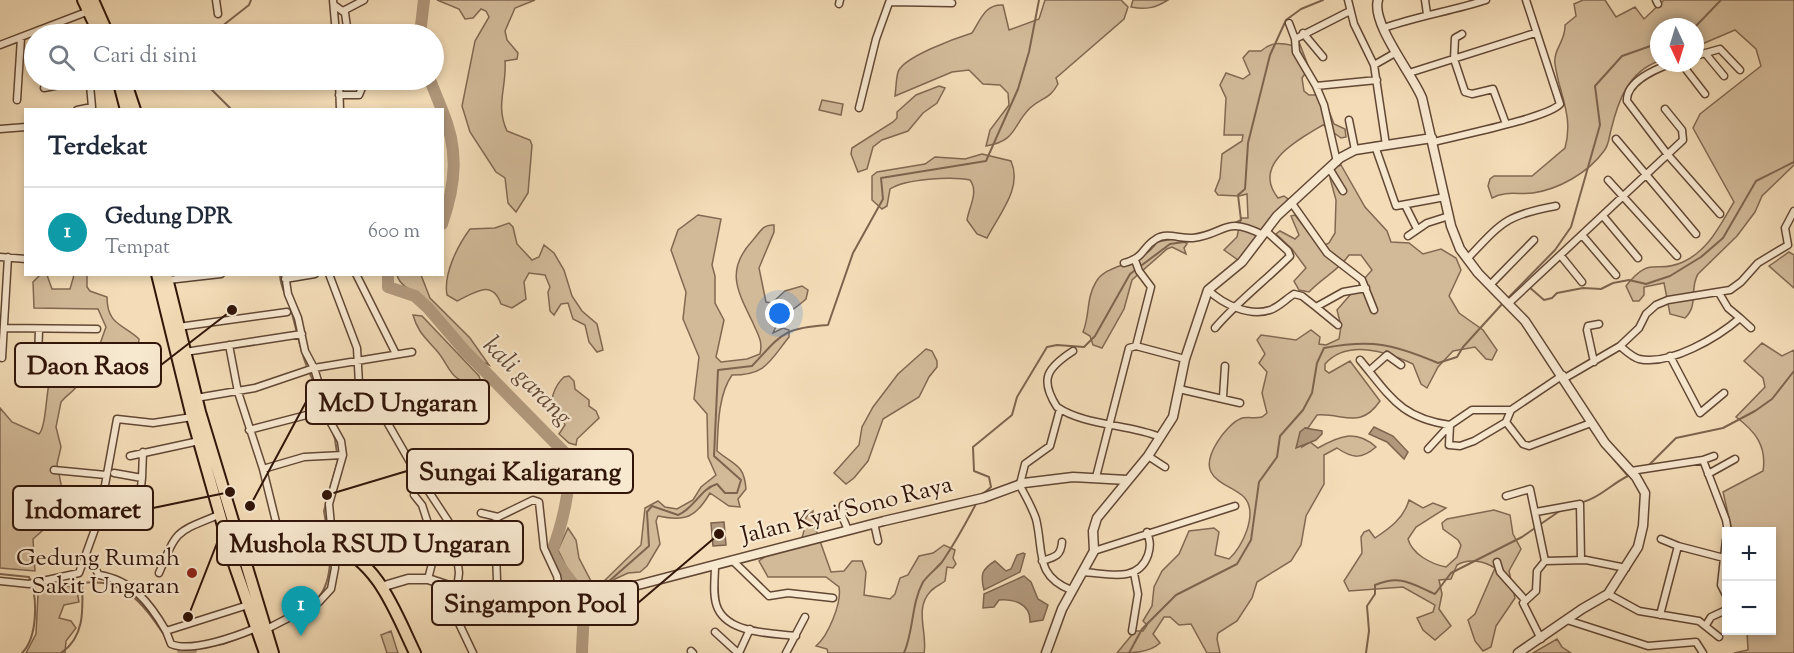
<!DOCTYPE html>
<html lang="id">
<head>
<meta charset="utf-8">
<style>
	:root { --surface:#fff; --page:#f2f2f3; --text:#1f2937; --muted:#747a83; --line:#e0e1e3; --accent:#8f2418 }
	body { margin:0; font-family:"Sorts Mill Goudy",serif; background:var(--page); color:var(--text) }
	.controls { position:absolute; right:18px; bottom:18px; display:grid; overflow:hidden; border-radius:0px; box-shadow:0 3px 9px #0003 }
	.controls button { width:54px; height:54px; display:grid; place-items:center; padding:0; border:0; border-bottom:2px solid var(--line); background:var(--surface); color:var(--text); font:30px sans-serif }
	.compass { position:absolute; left:1650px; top:18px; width:54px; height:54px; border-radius:50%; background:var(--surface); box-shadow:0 3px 9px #0003; rotate:176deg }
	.you { position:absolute; left:780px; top:314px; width:21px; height:21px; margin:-15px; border:4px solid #fff; border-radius:50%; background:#1a73e8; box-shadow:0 0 0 9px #1a73e833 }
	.badge { display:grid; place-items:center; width:39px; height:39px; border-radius:50%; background:var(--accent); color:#fff; font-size:20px; font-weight:700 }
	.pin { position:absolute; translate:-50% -50px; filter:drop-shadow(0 2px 3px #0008) }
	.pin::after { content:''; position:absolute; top:32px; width:21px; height:18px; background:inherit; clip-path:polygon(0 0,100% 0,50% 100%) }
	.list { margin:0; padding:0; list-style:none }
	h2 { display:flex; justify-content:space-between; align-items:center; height:78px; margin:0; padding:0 24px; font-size:26px }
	h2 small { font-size:20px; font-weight:400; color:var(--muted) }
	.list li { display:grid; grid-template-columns:39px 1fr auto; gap:18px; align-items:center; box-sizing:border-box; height:90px; padding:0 24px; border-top:2px solid var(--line) }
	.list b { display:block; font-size:22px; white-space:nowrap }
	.list p { margin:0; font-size:20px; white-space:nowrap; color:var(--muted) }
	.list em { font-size:20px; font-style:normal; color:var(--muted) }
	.icon { flex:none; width:33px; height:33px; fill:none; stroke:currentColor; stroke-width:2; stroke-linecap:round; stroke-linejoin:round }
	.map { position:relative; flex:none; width:1794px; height:653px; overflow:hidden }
	.search { position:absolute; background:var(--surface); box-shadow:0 3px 9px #0003; left:24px; top:24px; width:420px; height:66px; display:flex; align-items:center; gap:15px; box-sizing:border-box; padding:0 21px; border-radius:33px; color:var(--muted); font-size:22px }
	.panel { position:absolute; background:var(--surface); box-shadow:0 3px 9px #0003; left:24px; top:108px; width:420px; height:168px; border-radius:0px }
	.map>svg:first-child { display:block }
</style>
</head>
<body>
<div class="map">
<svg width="1794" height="653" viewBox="0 0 1794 653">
	<rect width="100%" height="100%" fill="#f3dcb7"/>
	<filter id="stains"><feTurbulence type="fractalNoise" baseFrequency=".00333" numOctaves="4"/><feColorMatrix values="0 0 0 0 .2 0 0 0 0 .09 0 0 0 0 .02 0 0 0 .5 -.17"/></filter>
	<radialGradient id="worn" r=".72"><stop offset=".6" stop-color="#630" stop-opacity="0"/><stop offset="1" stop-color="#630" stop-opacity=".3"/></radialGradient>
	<path fill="#d2ba99" stroke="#826851" stroke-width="1.5" d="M437 0H535L515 8 505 31 507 40 518 53 517 59 505 61C507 87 495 105 507 131L530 140 532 145 528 193 516 212 508 203 505 178 496 172 470 132 462 106 475 41 489 17 486 11 481 9 473 18 465 19 459 9Z
		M1045 0H1121L1128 7 1124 19 1056 78 1058 84C1049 100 1042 97 1030 108 1012 126 1017 141 986 146L990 130 1009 105 1008 93 1000 85 983 84 969 70 952 72 895 96C896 89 896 79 898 72 903 57 956 38 972 33 981 19 985 4 1003 5L1009 30 1039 19Z
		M1133 0H1168C1155 8 1146 10 1131 7Z
		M1583 0H1605L1616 17 1635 7 1644 19 1664 0H1794V165L1762 196 1755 212 1737 236 1698 274C1689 289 1699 305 1685 318L1670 314 1664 283 1644 287V295L1639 301H1633L1626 286C1651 254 1655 275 1683 262 1709 250 1720 225 1734 202L1693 128 1700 114 1761 66 1756 49 1735 30 1695 47V27H1659V61C1628 72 1618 101 1611 130 1609 137 1609 145 1604 151 1588 173 1559 189 1533 193 1519 195 1506 190 1492 198L1488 186 1490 179 1494 176H1532L1565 148C1574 116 1559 94 1555 64 1553 49 1566 41 1565 25L1576 16 1574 4Z
		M1299 42 1309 68 1302 78 1304 91 1309 95H1318L1326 103 1334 124 1345 129 1346 137 1341 138 1323 125C1298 140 1251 164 1278 198L1284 196 1288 199 1238 260 1224 250 1237 237 1241 218H1248L1247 194 1239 196 1218 195 1215 191 1220 178 1222 154 1242 141 1243 135H1224L1226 98 1220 85 1226 73 1243 79 1250 74 1243 58 1249 51H1261C1272 41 1281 43 1294 46Z
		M939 86 945 88 937 103 923 113 908 131 882 140 873 147 867 169 858 172 851 154 852 148 893 122 897 118V112L916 95Z
		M822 100 843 104 841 115 819 110Z
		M982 154 1011 161C1023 188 999 214 987 238L977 234 967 220C969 207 979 192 970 180 952 176 905 179 890 189L887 206 882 209 872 200V176L877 172 925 164 935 157 965 159Z
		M1341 165 1365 207 1387 231 1391 242 1409 243 1423 254 1441 249 1456 258 1461 270 1449 296 1459 313 1483 330 1497 350 1492 360 1486 359 1475 347 1453 351 1438 367 1427 388 1421 384 1413 364C1387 352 1347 339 1325 364V370L1329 373 1350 361 1380 401C1360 430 1344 413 1317 415L1308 428H1305L1302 447 1310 442 1318 448C1339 436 1356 429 1376 447 1362 459 1353 459 1337 448L1324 455V484L1306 516 1301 545 1291 561 1257 582 1252 598 1237 621 1218 633 1217 639 1220 653H1207L1191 624 1179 625 1170 617H1164L1153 634 1160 643C1149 653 1132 653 1117 653L1135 631H1143L1147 625 1143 621 1152 606 1154 587 1162 571 1179 554 1189 531 1214 528 1219 532 1215 555 1229 559C1242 548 1259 513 1244 497 1235 488 1217 484 1211 472 1203 457 1226 425 1240 419 1246 416 1254 419 1262 417L1267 413 1262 393 1267 372 1259 363 1265 354 1257 340 1261 335 1296 340 1311 330 1320 337 1319 344 1326 345 1339 339 1341 326 1337 310 1372 270 1361 255H1349C1338 271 1322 278 1309 292L1299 290 1294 281 1306 268 1292 249 1276 234 1280 231 1295 239 1299 235 1291 216 1295 215 1318 245 1321 247 1329 243 1335 233 1336 200 1330 178 1335 167Z
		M698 215 721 219 712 265 715 276V303L724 320 716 357 721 362 747 359 760 354C763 341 758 335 753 323 737 290 725 270 753 240 760 232 763 224 774 225V232L759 268 766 302 772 303 785 291 802 286 808 290 806 299C794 310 779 317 773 333L783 328 789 330V337C769 362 766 375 732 375 718 395 718 427 717 451 735 466 744 464 746 489L738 499 740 507 729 506 710 493C696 517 686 522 658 516L656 521 660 544 647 566 640 572 628 573 615 579 603 590 585 593 576 586 558 550 568 528 576 540 579 558 591 581 603 582 641 545 645 508 658 501 665 507 677 509 693 500 701 487 716 475 708 457 707 414 694 399 699 357 683 319 686 292 671 250 678 230Z
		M509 223 513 227 517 244 532 260 539 257 544 245 554 253 564 270 572 296 582 311 597 324 603 350 597 352 589 342 585 325 573 319 568 303 561 304 554 315 550 311 548 292 550 287 545 275 529 273 524 282 526 299 512 308 501 304C492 279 476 292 457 301L447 295C443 274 458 245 470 229L495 228Z
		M1179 238 1187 244 1184 248 1186 254 1172 247 1167 249 1132 280 1124 309 1102 348 1093 345 1090 336 1083 332C1090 315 1086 298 1096 282 1107 262 1140 268 1157 242Z
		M1789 252 1794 255V288L1769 266Z
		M40 275H47L52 289H70L74 275H87V287L90 291 107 297C107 325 123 324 139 339L137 356 124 360 121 365 89 366 78 375C79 392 70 390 61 402L56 427 61 447 57 464 64 499 48 507 42 531 33 539 35 571 0 568V408L12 422 39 434C49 423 44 369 59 359 67 353 85 357 96 355L106 327 98 309 34 308 33 282Z
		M397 275H421L430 298 470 338 489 365C459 352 449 317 424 299 414 291 400 287 397 275Z
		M413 315 422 316 479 376 481 382C450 386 451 367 437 351 426 338 418 333 413 315Z
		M1762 343 1782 356 1794 350V653H1734L1748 650 1747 631 1772 630V532L1732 531 1723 492 1763 471C1767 446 1755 431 1736 417L1765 387 1763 378 1744 361Z
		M926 349 932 351 937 361V367L929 377 919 397 883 419 868 461 854 478 846 484 834 473 859 445 862 427 873 407 898 374Z
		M569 376 574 381 575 389 589 400V406L596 411 599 418 577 439 576 445 569 443 559 434 565 425 563 420 552 415C549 402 554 386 564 377Z
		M1409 500 1423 508 1433 503 1446 508 1416 527 1408 539C1412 554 1431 564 1446 567L1457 557 1461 545 1458 540 1443 529 1442 523 1447 519 1494 510 1510 515 1513 534 1521 549 1509 571 1515 598 1496 626 1491 647 1483 651 1475 641 1468 620 1475 614 1495 568C1484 561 1469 558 1457 565L1451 579 1439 580 1442 594 1439 609 1451 626 1435 640 1423 630 1417 618 1433 612 1435 605 1403 587 1349 591 1344 581 1362 553 1361 537 1364 532 1369 530 1375 538C1390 528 1404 518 1409 500Z
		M813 511 815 527 831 572 844 571 852 561H862L866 572 864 595 890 599 895 594 900 578 908 575 919 556 933 553 944 545 955 550 953 558 956 564 953 568 947 567 945 581C940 585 934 587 930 592 914 609 928 634 924 653H828L827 649 816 646C828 636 842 603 839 587L826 577H768L759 561C784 541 802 564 806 517Z
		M69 586 77 591 79 602 64 605 59 618 71 621 76 628 66 641 65 653H26L36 634 38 594 41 589Z
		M391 631 398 653H387L381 635Z
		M1557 639 1562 647 1571 653H1533Z"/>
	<path fill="#b1987c" stroke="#7e644e" stroke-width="1.5" d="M1374 427 1393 436 1408 452 1404 459 1387 442 1369 434Z
		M1305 428 1322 431V434L1316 440 1296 448 1300 432Z
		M724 522 726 545 713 546 711 523Z
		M1023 553 1025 554 1020 572 984 590C980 574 982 569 995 561L1006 571 1011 569 1017 555Z
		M1024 576 1031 582 1038 599 1048 605 1043 620 1030 622C1031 603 1013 599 999 600L994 607 983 608 984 594Z"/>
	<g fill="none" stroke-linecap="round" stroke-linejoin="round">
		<path stroke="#7e644e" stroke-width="2" d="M1695 27 1721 0
			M212 34 249 5 251 0
			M202 80 232 110
			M1235 223 1241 220 1238 195 1245 189 1248 143 1270 55 1286 20 1301 9 1323 0
			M280 274C280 289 288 297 291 310 299 338 302 363 317 387
			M1528 286 1544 300 1552 298 1557 293 1583 288 1601 289 1613 283 1629 280 1646 284 1670 276 1701 257 1723 238 1756 181 1794 162
			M1507 299 1555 250 1571 227 1600 125 1595 86 1622 56 1659 43
			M321 401 335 439 338 460 324 511 329 540
			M1581 413 1594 434
			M1612 457 1628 476 1630 475
			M1646 468 1676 438 1723 428 1755 411 1772 399 1794 371
			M984 493 991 487 989 477 974 471 973 447 1012 415 1017 397 1047 347 1057 345 1084 347 1095 336 1130 274 1170 244 1191 241
			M1581 505 1583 502C1600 498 1611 484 1628 476
			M0 574 29 577C38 596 38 637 22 653
			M577 591 607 583 649 546 647 512 652 506 678 515C695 508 700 489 717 484L725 493H737L741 480 714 456 718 370 752 366C782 334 782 328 828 325L853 253 883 199 881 178 986 161 1018 89 1029 52 1039 0
			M315 601C329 588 331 568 330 549
			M191 650 223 644 253 633
			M61 653C85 637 83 609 82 583 125 577 143 604 165 636
			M904 653C914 630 911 604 923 582 928 575 936 569 942 562 955 543 966 523 977 502
			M1129 653 1142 629 1176 595 1237 564 1251 540 1259 482 1277 457 1280 436 1303 410 1312 393 1317 363 1324 348C1372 339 1393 344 1438 363L1457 357 1463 347 1503 303
			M1366 653 1369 631 1367 606 1375 594V585C1401 574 1412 584 1435 594L1451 573 1522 537 1564 508"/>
		<path stroke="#b1987c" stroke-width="12" d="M420 34 424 0
			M430 80 442 110
			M442 110C459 149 456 184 442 224
			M388 274V287L415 296 428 308 465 351 569 457C571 487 563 523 552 551 558 569 570 576 577 591 587 610 582 633 582 653
			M183 650H191"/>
		<defs>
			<path id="minor" d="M216 0 218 14
				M333 0 336 34
				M1348 0 1354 24 1374 65
				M1425 0 1427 14
				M1656 0 1658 4
				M890 2 952 3
				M839 4 840 0
				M334 5 345 13 348 34
				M343 11 364 0
				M1289 23 1295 39 1350 11
				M1384 28C1418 16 1452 11 1486 0
				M1303 33 1323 57
				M1462 34 1455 38 1454 59 1465 92 1472 94 1493 89 1506 124
				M1295 39 1296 52 1316 86 1377 80
				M0 45 89 11
				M1705 53 1724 76
				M1695 56 1720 49 1740 70
				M1672 63C1656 69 1626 81 1627 101L1668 155 1720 214
				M1681 63 1705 94
				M1409 73 1535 33
				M339 80 340 110
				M1316 86 1324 105 1337 162
				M44 88 70 83 90 85
				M339 95H359L364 83 370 80
				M17 100 21 38
				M859 108 876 39 890 0
				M77 110 92 107 90 85 97 80
				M1349 120 1355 150
				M0 129 26 127
				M1616 139 1696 234
				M1434 142C1456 136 1548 118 1560 104L1526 0
				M1386 145 1374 65 1395 53
				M1375 146 1396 206 1445 197
				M1329 168 1343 191
				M1608 180 1677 256
				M1291 202 1327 253 1362 280 1374 310
				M1405 205 1417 229
				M1603 216 1638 258
				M1582 235 1616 275
				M1408 236 1427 223 1449 216
				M1561 256 1582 282
				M0 257 26 259
				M1468 258C1502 222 1506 215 1556 206
				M1135 260 1139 271 1151 287 1136 346
				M1124 263C1146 257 1141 248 1156 239 1167 232 1180 239 1193 238 1226 234 1224 215 1263 235
				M329 274 357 348 359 384 383 415 414 469 454 530 459 573 454 613 473 653
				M356 274 396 354
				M285 279 315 274
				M168 280 221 274
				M1490 285 1534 240
				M1208 290C1223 304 1249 317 1270 310 1279 307 1286 299 1294 294L1302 296 1316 307 1343 292 1366 288
				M1509 303 1683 140 1682 130 1665 109
				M1316 307 1338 325
				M1740 318 1751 328
				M178 327 287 312
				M4 328 97 329
				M1215 328C1237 302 1265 281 1290 256L1288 251 1266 231
				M229 345 238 392 263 469 278 530 277 534 239 545
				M1620 346C1626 351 1632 357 1639 359 1670 366 1718 337 1740 318L1728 308 1719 293
				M1073 351C1047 368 1039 379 1057 407 1085 426 1129 424 1160 437
				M185 352 302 334
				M1670 356 1700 413 1724 393
				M38 357 39 330
				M2 358 8 257
				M1360 360C1390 396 1400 418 1450 425L1472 410H1511
				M1594 362 1587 330 1588 326 1599 324
				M1369 371 1387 355 1401 365
				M1565 378 1620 346 1639 328 1646 314 1656 305 1668 300 1730 290 1741 282 1758 263 1788 245 1785 228 1794 211
				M1179 389 1240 403
				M1223 397 1225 366
				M196 398 255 388 314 368 412 352
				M1506 422 1523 444 1529 446 1591 423
				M1450 425 1449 445 1460 446 1474 441 1506 422 1511 410 1563 375
				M249 430 349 404 365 393
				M1428 449 1449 426
				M130 456 199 441
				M1148 456 1165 467
				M1703 460 1714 456
				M263 469 304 457 343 455
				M54 470 106 475
				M1631 471 1703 460 1726 520 1728 532
				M114 473 142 478 140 496
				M1708 474 1735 459
				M1096 477 1129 348 1136 346 1185 359
				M142 478 143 452
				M1019 484C1025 495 1032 507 1036 519 1044 551 1034 575 1071 590
				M1020 484 1025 464 1050 446 1060 409
				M414 495 422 505 436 548 428 579
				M1506 496 1530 489 1545 561 1537 571 1536 591 1523 603 1541 639
				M843 505 842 516 848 530
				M1536 512 1580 504 1581 560
				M481 513 498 517
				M99 518 119 522
				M874 523 878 541
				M1661 539 1678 546
				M1726 540 1721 585 1726 595
				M1094 551 1235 506
				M87 555 99 575C132 580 150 603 166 631L248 605
				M732 560 769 596 788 593 833 598
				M1042 561C1055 557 1061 556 1062 542
				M1545 561 1586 560 1626 568
				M1497 562 1500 572 1525 600
				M715 566C715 578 712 597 718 609 730 634 772 633 796 636
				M1082 572C1106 573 1138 584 1148 555 1151 546 1150 541 1147 532
				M159 573C178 528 175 533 221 514
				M0 581 29 584 79 573 99 518 117 419 153 423 192 417
				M1608 594 1639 611 1699 621 1719 637
				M498 610 495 522 498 517 533 500 539 502 544 548 557 576 561 599
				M1660 615 1678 546 1724 558
				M1567 620 1648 646 1696 642 1703 653
				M1706 625 1711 617 1726 610
				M265 630 319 602 331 589 335 568 329 504 343 455 341 441 331 423 314 368 305 351 298 318 288 294 285 274
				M166 631 171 644C191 653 237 636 256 628
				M1132 631 1138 594 1134 573
				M715 632 738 653
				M691 651 693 653
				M739 653 750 629
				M786 653 805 617"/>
			<path id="tertiary" d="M1378 0C1371 24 1413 75 1422 98L1451 226 1460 249 1478 273 1525 321 1605 443 1636 477 1645 493 1643 526 1638 547 1608 594 1582 609 1518 653
				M381 587 408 579H428L449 586 483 608 506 609 611 592 884 521 983 498 1024 483 1073 477 1127 480
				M1046 653 1062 609 1094 551 1093 531 1097 518 1148 456 1173 417 1185 359 1208 290 1242 262 1277 216 1340 158 1355 150 1432 138"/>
			<path id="primary" d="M237 560C255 554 276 550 296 548 307 547 322 543 333 546 378 560 396 614 415 653"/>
			<path id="trunk" d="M83 0 99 34
				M93 0 108 34
				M125 80 135 110
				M120 87 126 110
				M157 274 192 417 233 561 265 653
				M166 274 200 412 273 653"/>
		</defs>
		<use href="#minor" stroke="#624734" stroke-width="9"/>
		<use href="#tertiary" stroke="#624734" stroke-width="11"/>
		<use href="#primary" stroke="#311509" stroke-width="14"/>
		<use href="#trunk" stroke="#311509" stroke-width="14"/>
		<use href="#minor" stroke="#f7e8d0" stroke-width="6"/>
		<use href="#tertiary" stroke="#f7e8d0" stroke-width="8"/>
		<use href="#primary" stroke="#f3dcb7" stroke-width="10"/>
		<use href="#trunk" stroke="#f3dcb7" stroke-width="10"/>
	</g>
	<circle fill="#8f2418" stroke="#f7e8d0" stroke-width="2" cx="192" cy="573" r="6"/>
	<g text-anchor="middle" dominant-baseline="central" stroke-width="4.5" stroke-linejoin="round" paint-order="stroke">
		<g font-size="24" fill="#311509" stroke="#f7e8d0">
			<text transform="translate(847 511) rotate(-14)">Jalan Kyai Sono Raya</text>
		</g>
		<g font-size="24" fill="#311509" stroke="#f7e8d0" text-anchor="end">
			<text x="180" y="559">Gedung Rumah<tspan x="180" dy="28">Sakit Ungaran</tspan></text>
		</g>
		<g font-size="26" font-style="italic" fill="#644937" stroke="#f7e8d0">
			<text transform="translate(527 382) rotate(45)">kali garang</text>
		</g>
	</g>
	<path fill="none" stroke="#311509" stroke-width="2" d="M232 310L161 365M250 506L306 402M327 495L407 471M230 492L153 508M188 617L217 543M719 534L638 603"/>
	<g fill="#311509" stroke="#f7e8d0" stroke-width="2">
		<circle cx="232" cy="310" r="6"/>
		<circle cx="250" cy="506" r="6"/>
		<circle cx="327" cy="495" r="6"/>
		<circle cx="230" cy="492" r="6"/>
		<circle cx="188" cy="617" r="6"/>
		<circle cx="719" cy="534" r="6"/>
	</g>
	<g fill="#f7e8d0" stroke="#311509" stroke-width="2">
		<rect x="15" y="343" width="146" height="44" rx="6"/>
		<rect x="306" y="380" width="183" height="44" rx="6"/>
		<rect x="407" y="449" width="226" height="44" rx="6"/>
		<rect x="13" y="486" width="140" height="44" rx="6"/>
		<rect x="217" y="521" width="306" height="44" rx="6"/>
		<rect x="432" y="581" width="206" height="44" rx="6"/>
	</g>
	<g font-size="26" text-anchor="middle" font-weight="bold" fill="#311509">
		<text x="88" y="374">Daon Raos</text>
		<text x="398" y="411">McD Ungaran</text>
		<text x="520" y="480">Sungai Kaligarang</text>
		<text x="83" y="518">Indomaret</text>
		<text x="370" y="552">Mushola RSUD Ungaran</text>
		<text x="535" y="612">Singampon Pool</text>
	</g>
	<rect width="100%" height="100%" filter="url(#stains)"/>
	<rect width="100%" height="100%" fill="url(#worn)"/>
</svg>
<div class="controls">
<button>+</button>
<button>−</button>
</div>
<svg class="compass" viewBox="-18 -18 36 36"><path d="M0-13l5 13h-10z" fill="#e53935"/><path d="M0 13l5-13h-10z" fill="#747a83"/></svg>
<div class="you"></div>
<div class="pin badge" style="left:301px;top:636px;background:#0f9aa8">1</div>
<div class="search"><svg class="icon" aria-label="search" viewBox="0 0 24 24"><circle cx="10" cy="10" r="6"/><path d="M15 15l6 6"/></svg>Cari di sini</div>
<section class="panel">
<h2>Terdekat<small></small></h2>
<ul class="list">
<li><span class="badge" style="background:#0f9aa8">1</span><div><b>Gedung DPR</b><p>Tempat</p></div><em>600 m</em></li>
</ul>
</section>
</div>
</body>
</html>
